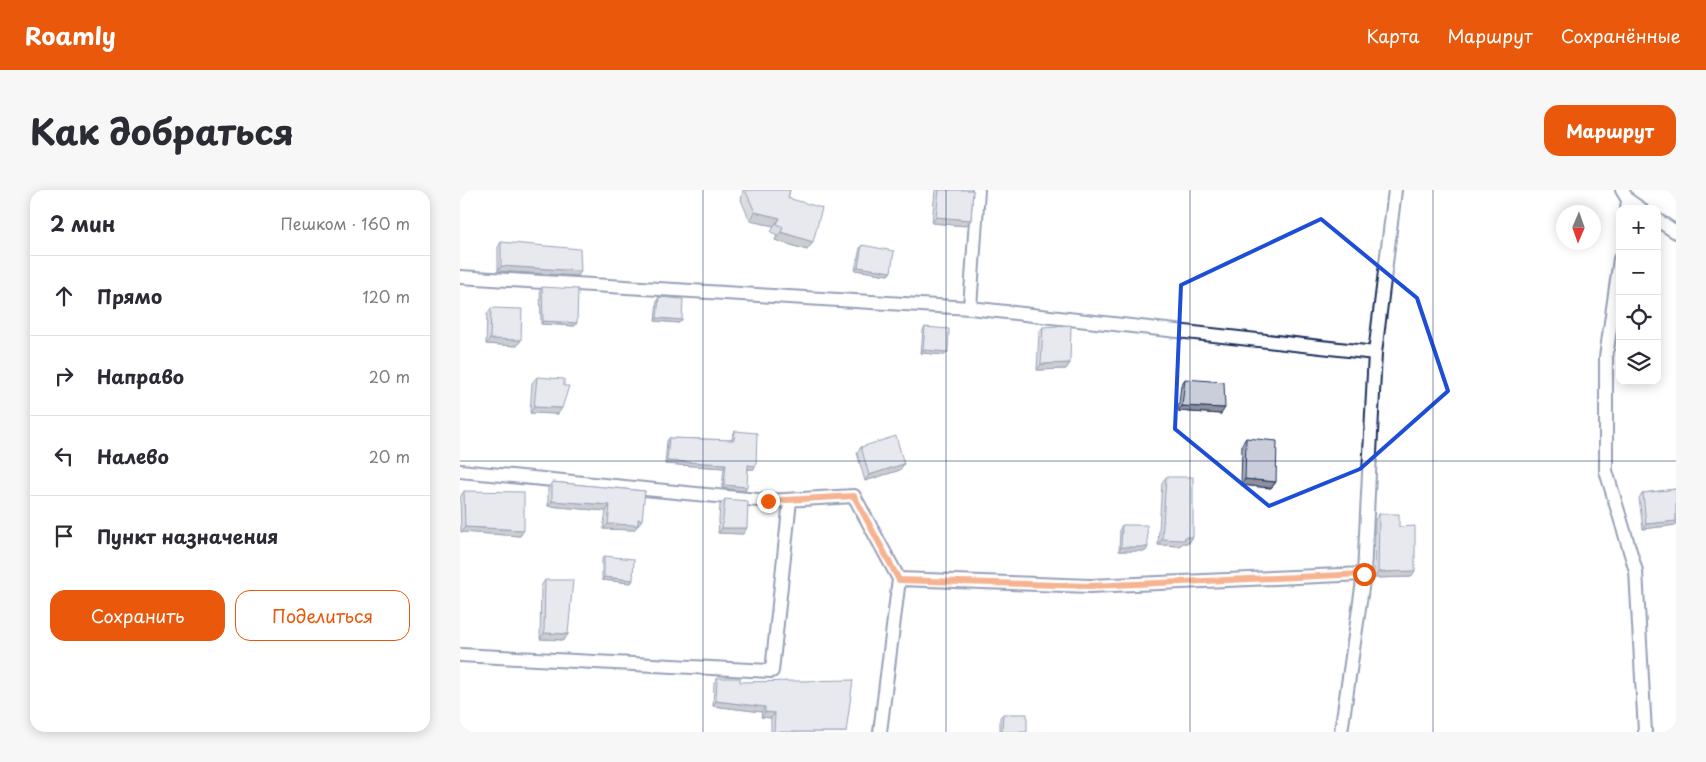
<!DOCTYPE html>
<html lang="ru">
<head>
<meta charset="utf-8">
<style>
	:root { --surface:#fff; --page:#f7f7f7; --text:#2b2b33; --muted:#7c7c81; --line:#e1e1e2; --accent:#ea580c }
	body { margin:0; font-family:"Playpen Sans",sans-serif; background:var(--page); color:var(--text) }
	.controls { position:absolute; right:15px; top:15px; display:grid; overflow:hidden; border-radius:10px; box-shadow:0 2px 12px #0003 }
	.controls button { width:45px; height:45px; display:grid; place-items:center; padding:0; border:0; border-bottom:1px solid var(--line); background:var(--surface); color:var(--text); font:25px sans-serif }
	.compass { position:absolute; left:1096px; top:15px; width:45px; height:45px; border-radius:50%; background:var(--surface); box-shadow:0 2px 12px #0003; rotate:182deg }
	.stop { position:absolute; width:15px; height:15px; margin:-11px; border:4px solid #ea580c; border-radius:50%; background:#fff }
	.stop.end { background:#ea580c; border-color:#fff; box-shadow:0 1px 5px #0008 }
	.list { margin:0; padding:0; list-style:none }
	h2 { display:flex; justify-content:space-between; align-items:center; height:65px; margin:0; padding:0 20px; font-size:21px }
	h2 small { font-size:16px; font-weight:400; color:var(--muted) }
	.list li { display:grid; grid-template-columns:32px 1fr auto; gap:15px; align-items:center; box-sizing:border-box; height:80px; padding:0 20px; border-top:1px solid var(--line) }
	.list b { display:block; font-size:19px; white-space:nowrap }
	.list em { font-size:16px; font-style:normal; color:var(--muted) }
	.actions { display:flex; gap:10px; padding:15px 20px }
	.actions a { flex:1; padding:11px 0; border:1px solid var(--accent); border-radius:15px; text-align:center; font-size:18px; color:var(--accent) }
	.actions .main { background:var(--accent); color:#fff }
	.icon { flex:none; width:28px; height:28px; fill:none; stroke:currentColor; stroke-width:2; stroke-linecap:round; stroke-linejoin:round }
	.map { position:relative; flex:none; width:1216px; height:542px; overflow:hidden; border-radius:15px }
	header { display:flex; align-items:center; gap:30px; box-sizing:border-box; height:70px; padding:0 25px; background:var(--accent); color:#fff }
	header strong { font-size:24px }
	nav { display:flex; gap:28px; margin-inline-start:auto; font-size:18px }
	.intro { display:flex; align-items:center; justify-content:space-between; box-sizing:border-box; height:120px; padding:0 30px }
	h1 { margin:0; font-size:35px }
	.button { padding:12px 22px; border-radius:15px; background:var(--accent); color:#fff; font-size:18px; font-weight:700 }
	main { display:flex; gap:30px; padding:0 30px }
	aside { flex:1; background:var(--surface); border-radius:15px; box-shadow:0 2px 12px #0003 }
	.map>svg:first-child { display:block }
</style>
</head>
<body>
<header>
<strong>Roamly</strong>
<nav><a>Карта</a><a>Маршрут</a><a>Сохранённые</a></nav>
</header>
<div class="intro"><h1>Как добраться</h1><a class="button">Маршрут</a></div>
<main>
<aside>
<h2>2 мин<small>Пешком · 160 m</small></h2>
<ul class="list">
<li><svg class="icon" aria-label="ahead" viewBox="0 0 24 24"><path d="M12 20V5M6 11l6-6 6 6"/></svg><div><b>Прямо</b></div><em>120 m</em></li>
<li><svg class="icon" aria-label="right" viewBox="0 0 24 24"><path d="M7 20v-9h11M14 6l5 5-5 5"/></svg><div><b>Направо</b></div><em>20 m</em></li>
<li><svg class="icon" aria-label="left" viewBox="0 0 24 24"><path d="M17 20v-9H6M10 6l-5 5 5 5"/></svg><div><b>Налево</b></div><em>20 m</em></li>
<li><svg class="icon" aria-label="arrive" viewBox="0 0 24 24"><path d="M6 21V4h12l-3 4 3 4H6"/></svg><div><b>Пункт назначения</b></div></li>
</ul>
<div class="actions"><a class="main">Сохранить</a><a>Поделиться</a></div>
</aside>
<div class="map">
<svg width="1216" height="542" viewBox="0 0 1216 542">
	<rect width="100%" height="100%" fill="#fff"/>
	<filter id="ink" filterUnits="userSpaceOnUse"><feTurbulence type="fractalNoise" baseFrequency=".02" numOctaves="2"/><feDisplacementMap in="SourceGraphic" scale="10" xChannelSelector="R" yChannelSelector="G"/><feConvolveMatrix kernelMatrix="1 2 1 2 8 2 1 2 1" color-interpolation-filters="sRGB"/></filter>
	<g filter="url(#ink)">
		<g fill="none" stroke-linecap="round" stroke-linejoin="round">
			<defs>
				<path id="lane" d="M1162 0 1168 10 1167 19
					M1168 10 1181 19
					M1197 30 1216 42
					M1160 69 1146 167V281L1176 381 1185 542
					M0 87 510 118 915 163 935 0
					M510 118 518 0
					M0 281 308 311 394 306 439 389
					M0 465 312 481 330 310
					M420 542 439 389 630 396 904 384
					M881 542 904 384 915 163"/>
			</defs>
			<use href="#lane" stroke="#1b2f5e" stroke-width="16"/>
			<use href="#lane" stroke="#fff" stroke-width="12"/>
		</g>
		<path fill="#aeb1bb" stroke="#1b2f5e" d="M283 0H330L328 8 353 52 347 60 315 50 317 45 311 42 314 36 290 31 281 10Z
			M475 0H513L511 30 506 36 472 33Z
			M41 52 121 81 118 86 38 81V57Z
			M402 55 428 85 395 80 400 58Z
			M82 97 115 136 81 134 80 100Z
			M199 107 222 130 219 133 195 131 197 110Z
			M31 118 61 150 57 156 26 154 27 124Z
			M465 137 488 162 485 165 461 163 463 140Z
			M583 137 610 173 606 179 577 180 579 142Z
			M77 187 98 224 70 223 72 193Z
			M725 189 761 224 718 221 721 195Z
			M275 241 294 279H288L285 301 262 298 264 278 205 274 207 251 209 248 272 250 273 244Z
			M786 248 816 292 811 298 781 295 782 254Z
			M401 257 440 280 405 291 397 263Z
			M706 287 729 353H723L720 356 698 355 702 293Z
			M92 292 185 301 178 336H177L174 340 143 339 146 321 88 316V298Z
			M1216 299V335L1183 339 1179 308 1183 303Z
			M4 301 64 340 60 346 1 342 0 307Z
			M265 309 283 344 258 343 260 315Z
			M919 324 939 337 951 387 914 388 915 330Z
			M662 335 686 361H659L660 338Z
			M144 366 173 390 171 393 142 390V369Z
			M85 390 108 444 104 450 80 449 81 396Z
			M257 488 280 492 386 542H311V528L301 527 302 522 253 516 254 493Z
			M543 524 567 542H540V527Z"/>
		<path fill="#8d9099" stroke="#1b2f5e" d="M295 22 320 28 314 36 290 31Z
			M476 27 511 30 506 36 472 33Z
			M321 42 353 52 347 60 315 50Z
			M41 76 121 81 118 86 38 81Z
			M398 77 431 82 428 85 395 80Z
			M197 128 222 130 219 133 195 131Z
			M83 131 117 133 115 136 81 134Z
			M30 149 61 150 57 156 26 154Z
			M463 160 488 162 485 165 461 163Z
			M610 173 606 179 577 180 581 174Z
			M722 216 765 218 761 224 718 221Z
			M74 217 102 218 98 224 70 223Z
			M207 271 266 274 264 278 205 274Z
			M444 274 440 280 405 291 409 285Z
			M288 275 296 276 294 279H286Z
			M785 289 816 292 811 298 781 295Z
			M264 295 287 297 285 301 262 298Z
			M92 311 150 315 146 321 88 316Z
			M178 329 182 330 174 340 143 339 148 334Z
			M1216 331V335L1183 339 1186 334Z
			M5 337 64 340 60 346 1 342Z
			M262 338H287L283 344 258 343Z
			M725 347H733L729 353H723L720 356 698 355 702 349Z
			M661 357H688L686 361H659Z
			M955 381 951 387 914 388 918 382Z
			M144 387 173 390 171 393 142 390Z
			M84 443 108 444 104 450 80 449Z
			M256 511 305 517 302 522 253 516Z
			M305 522 315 523 311 528 301 527Z"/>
		<path fill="#caceda" stroke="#1b2f5e" d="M287 0H330L328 8 362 18 353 52 321 42 323 37 317 34 320 28 295 22 286 2Z
			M479 0H513L511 30 476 27Z
			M41 52 120 59 121 81 41 76Z
			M402 55 434 61 431 82 398 77Z
			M82 97 118 99 117 133 83 131Z
			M199 107 223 109 222 130 197 128Z
			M31 118 62 119 61 150 30 149Z
			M611 135 610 173 581 174 583 137Z
			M465 137 489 139 488 162 463 160Z
			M77 187 104 189V196H109L102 218 74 217Z
			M725 189 764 192 765 218 722 216Z
			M275 241 297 243 296 276 288 275 287 297 264 295 266 274 207 271 209 248 274 250Z
			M436 246 444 274 409 285 401 257Z
			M786 248 817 251 816 292 785 289Z
			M706 287H733V347H725L724 350 702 349Z
			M92 292 185 301 182 330 178 329V335L148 334 150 315 92 311Z
			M1216 299V331L1186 334 1183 303Z
			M4 301 64 302V340L5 337Z
			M265 309 288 311 287 338H262Z
			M919 324H939V337L955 336V381L918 382Z
			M662 335H687L688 357H661Z
			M144 366 174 369 173 390 144 387Z
			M85 390H113L108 444 84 443Z
			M257 488H280V492L393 490 386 542H314L315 523 305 522V517L256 511Z
			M543 524H567V542H542Z"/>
	</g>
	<g fill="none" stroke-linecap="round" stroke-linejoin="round" filter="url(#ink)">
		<path stroke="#ea580c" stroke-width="6" d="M308 311 394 306 439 390 630 396 904 384"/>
	</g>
	<path d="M0 0H1216V542H0ZM861 29 957 108 988 201 900 279 809 316 715 239 721 95Z" fill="#fff" fill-opacity=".55" fill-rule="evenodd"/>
	<path fill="none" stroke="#1d4ed8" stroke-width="4" stroke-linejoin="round" d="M861 29 957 108 988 201 900 279 809 316 715 239 721 95Z"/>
	<path fill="none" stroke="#1b2f5e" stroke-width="1" stroke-opacity="0.55" d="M243 0V542M486 0V542M730 0V542M973 0V542M0 271H1216"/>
</svg>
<div class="controls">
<button>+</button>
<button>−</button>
<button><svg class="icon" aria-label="locate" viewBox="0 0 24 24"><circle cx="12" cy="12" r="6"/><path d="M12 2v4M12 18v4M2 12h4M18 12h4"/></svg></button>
<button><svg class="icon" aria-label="layers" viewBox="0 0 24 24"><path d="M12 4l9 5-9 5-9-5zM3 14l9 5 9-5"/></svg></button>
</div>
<svg class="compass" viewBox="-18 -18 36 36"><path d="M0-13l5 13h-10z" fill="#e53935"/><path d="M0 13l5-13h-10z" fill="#7c7c81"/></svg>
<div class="stop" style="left:904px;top:384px"></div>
<div class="stop end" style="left:308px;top:311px"></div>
</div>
</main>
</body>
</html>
